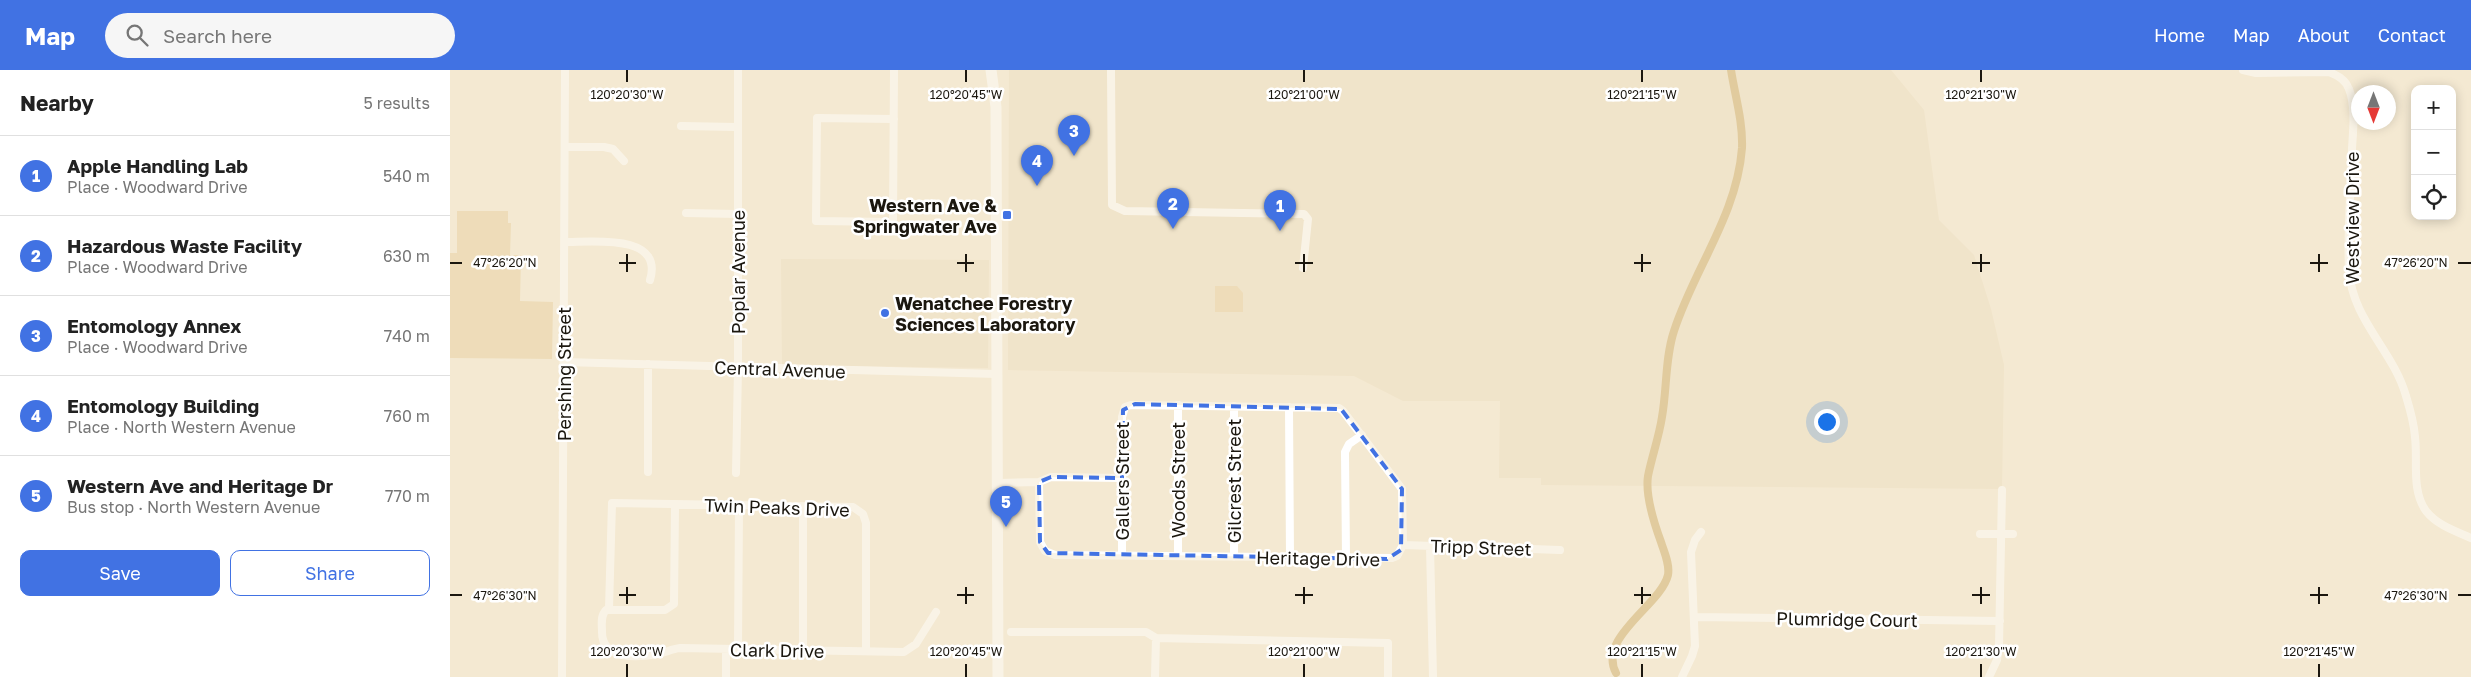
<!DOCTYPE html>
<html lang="en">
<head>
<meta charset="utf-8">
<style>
	:root { --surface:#fff; --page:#f6f6f6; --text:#222; --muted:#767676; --line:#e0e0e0; --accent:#4172e3 }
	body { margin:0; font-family:"Golos Text",sans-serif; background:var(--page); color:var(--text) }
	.controls { position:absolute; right:15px; top:15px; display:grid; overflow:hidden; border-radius:10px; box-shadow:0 2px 12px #0003 }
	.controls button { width:45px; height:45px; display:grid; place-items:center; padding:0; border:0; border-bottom:1px solid var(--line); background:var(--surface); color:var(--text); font:25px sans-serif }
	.compass { position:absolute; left:1901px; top:15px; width:45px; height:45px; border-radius:50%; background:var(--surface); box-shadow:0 2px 12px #0003; rotate:180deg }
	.you { position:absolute; left:1376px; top:351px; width:18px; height:18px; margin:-12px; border:4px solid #fff; border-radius:50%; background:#1a73e8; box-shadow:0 0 0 8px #1a73e833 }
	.badge { display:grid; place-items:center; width:32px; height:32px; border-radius:50%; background:var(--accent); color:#fff; font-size:16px; font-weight:700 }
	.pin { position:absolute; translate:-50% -41px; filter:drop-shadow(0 1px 2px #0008) }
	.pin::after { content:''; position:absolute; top:26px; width:18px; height:15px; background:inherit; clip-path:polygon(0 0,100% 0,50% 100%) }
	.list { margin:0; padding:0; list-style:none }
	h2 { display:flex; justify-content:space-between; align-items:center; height:65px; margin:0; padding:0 20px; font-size:21px }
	h2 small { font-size:16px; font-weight:400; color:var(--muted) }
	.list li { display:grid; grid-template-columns:32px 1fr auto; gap:15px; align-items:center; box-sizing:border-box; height:80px; padding:0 20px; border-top:1px solid var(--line) }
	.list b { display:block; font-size:19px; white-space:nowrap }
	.list p { margin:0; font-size:16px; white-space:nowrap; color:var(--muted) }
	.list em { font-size:16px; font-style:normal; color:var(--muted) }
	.actions { display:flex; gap:10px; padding:15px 20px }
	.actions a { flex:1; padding:11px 0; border:1px solid var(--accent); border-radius:10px; text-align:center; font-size:18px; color:var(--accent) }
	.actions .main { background:var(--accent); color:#fff }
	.icon { flex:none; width:28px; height:28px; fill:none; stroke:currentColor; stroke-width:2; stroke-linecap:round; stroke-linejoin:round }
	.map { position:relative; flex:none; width:2021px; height:607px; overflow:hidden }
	header { display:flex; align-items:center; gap:30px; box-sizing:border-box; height:70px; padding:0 25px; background:var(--accent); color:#fff }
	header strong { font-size:24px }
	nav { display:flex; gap:28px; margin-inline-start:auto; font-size:18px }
	.search { width:350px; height:45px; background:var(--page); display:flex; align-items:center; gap:12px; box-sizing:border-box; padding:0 18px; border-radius:28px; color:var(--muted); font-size:19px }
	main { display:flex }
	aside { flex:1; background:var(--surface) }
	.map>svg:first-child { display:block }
</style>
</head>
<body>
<header>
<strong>Map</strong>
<div class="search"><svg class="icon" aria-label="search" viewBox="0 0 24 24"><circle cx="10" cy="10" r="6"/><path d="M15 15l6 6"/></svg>Search here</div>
<nav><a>Home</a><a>Map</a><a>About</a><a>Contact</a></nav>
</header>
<main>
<aside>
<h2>Nearby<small>5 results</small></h2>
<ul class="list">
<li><span class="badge">1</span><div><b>Apple Handling Lab</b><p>Place · Woodward Drive</p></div><em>540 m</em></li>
<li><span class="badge">2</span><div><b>Hazardous Waste Facility</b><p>Place · Woodward Drive</p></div><em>630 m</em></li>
<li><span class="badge">3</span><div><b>Entomology Annex</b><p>Place · Woodward Drive</p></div><em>740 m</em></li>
<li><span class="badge">4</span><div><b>Entomology Building</b><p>Place · North Western Avenue</p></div><em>760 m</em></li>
<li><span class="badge">5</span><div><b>Western Ave and Heritage Dr</b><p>Bus stop · North Western Avenue</p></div><em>770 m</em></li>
</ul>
<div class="actions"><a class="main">Save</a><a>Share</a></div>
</aside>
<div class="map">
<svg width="2021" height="607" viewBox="0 0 2021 607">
	<rect width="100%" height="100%" fill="#f4e9d2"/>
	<path fill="#ecddc0" d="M559 0H1441L1474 40 1489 150 1524 185 1541 239 1554 295 1552 419 1091 415V408H1049L1050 331H953L904 306 558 300Z
		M331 189 539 190 538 298 332 295Z"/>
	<path fill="#e6cd9b" d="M7 141H58V153H61L60 185H71L70 231 103 232 102 289 0 288V183H7Z
		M765 216H787L793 223V242H765Z"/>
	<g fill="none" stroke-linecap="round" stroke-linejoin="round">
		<path stroke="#c9a761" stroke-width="8" d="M1166 603C1147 567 1211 535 1218 505 1220 494 1214 482 1211 472 1204 453 1195 426 1198 406 1202 386 1209 367 1212 347 1217 319 1215 288 1224 261 1244 199 1287 145 1292 78 1293 51 1285 26 1281 0"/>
		<path stroke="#fff" stroke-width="8" d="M661 0 662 135 675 141 854 144 858 149 853 198
			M1793 0 1806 3 1879 2C1887 5 1896 10 1899 19 1906 37 1903 60 1902 79 1901 119 1897 160 1899 200 1902 250 1943 280 1956 326 1960 339 1964 353 1965 367 1968 391 1961 420 1976 441 1987 455 2005 461 2021 468
			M444 49 367 48 366 151 443 152 444 0
			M231 56 287 57
			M115 77H154L163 79 174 91
			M236 143 288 144
			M115 172C142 172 214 163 200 210
			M114 292 547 304
			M728 335V486
			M784 336V487
			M839 337 840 488
			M198 402V294
			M286 403 288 298V0
			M589 412 590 472 595 481 605 485 942 488 947 486 953 475 952 419 893 341 889 338 681 335 675 337 672 347V485
			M548 413 589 412 601 407 672 408
			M225 435 224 534 215 540H156C150 546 152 555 152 562 152 590 187 588 207 584 215 583 221 579 230 578L454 582 466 574 486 542
			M353 437V580
			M1530 464H1563
			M953 475 1110 480
			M980 476 983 607
			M896 488 895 382 899 374 912 365
			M159 539 162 433 403 437 413 444 416 453V581
			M1245 547 1550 551
			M561 562H696L706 568 705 607
			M706 568 938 573V607
			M288 579 289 436
			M112 607 115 0
			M276 607V579
			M1232 607 1242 586 1245 576 1241 482 1245 470 1251 462
			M1539 607 1547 590 1549 577 1552 420"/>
		<path stroke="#fff" stroke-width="11" d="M541 0 546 37 548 607"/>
	</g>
	<path d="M0 0H2021V607H0ZM685 334 891 339 952 419 951 480 937 489 598 483 590 472 589 412 601 407 672 408 673 340Z" fill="#f4e9d2" fill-opacity=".55" fill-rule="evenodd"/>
	<path fill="none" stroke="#4172e3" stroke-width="4" stroke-dasharray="10 6" stroke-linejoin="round" d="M685 334 891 339 952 419 951 480 937 489 598 483 590 472 589 412 601 407 672 408 673 340Z"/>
	<path fill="none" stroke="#1b170f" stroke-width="2" d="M177 0V12M516 0V12M854 0V12M1192 0V12M1531 0V12M177 184V202M516 184V202M854 184V202M1192 184V202M1531 184V202M1869 184V202M0 193H12M169 193H186M507 193H524M845 193H863M1184 193H1201M1522 193H1540M1860 193H1878M2008 193H2021M177 517V534M516 517V534M854 517V534M1192 517V534M1531 517V534M1869 517V534M0 525H12M169 525H186M507 525H524M845 525H863M1184 525H1201M1522 525H1540M1860 525H1878M2008 525H2021M177 594V607M516 594V607M854 594V607M1192 594V607M1531 594V607M1869 594V607"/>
	<g fill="#4172e3" stroke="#fff" stroke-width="2">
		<rect x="552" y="140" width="10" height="10" rx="2.5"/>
		<circle cx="435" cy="243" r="5"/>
	</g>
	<g text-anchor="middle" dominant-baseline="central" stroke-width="5" stroke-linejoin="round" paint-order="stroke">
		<g font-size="18" font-weight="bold" fill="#1b170f" stroke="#fff" text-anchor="end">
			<text x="547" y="135">Western Ave &amp;<tspan x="547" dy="21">Springwater Ave</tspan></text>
			<text x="445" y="233" text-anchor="start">Wenatchee Forestry<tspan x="445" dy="21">Sciences Laboratory</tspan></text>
		</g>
		<g font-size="18" fill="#1b170f" stroke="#fff">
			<text transform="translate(1902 148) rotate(-90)">Westview Drive</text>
			<text transform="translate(288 202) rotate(-90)">Poplar Avenue</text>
			<text transform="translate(330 299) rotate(2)">Central Avenue</text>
			<text transform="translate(114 304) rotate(-90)">Pershing Street</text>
			<text transform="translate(728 410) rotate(-90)">Woods Street</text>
			<text transform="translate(672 411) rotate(-90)">Gallers Street</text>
			<text transform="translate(784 411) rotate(-90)">Gilcrest Street</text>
			<text transform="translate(327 437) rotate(2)">Twin Peaks Drive</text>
			<text transform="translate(1031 477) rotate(2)">Tripp Street</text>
			<text transform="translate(868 488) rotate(1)">Heritage Drive</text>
			<text transform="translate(1397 549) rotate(1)">Plumridge Court</text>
			<text transform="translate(327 580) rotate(1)">Clark Drive</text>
		</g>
	</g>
	<g font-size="12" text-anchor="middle" fill="#1b170f" stroke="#fff" stroke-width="5" stroke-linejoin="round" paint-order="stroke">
		<text x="177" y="29">120°20'30"W</text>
		<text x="516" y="29">120°20'45"W</text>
		<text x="854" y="29">120°21'00"W</text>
		<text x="1192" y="29">120°21'15"W</text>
		<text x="1531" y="29">120°21'30"W</text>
		<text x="1966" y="197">47°26'20"N</text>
		<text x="55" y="197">47°26'20"N</text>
		<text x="1966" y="530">47°26'30"N</text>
		<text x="55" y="530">47°26'30"N</text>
		<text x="177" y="586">120°20'30"W</text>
		<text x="516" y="586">120°20'45"W</text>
		<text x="854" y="586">120°21'00"W</text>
		<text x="1192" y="586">120°21'15"W</text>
		<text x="1531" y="586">120°21'30"W</text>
		<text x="1869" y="586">120°21'45"W</text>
	</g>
</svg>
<div class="controls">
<button>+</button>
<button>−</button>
<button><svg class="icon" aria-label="locate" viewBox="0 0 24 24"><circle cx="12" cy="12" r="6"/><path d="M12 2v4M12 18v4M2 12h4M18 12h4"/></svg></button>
</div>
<svg class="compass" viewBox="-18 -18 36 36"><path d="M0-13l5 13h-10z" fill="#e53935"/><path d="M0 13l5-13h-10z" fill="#767676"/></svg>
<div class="you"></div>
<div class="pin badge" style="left:830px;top:161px">1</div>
<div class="pin badge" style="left:723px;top:159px">2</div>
<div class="pin badge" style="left:624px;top:86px">3</div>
<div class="pin badge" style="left:587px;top:116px">4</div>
<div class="pin badge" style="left:556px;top:457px">5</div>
</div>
</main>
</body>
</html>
